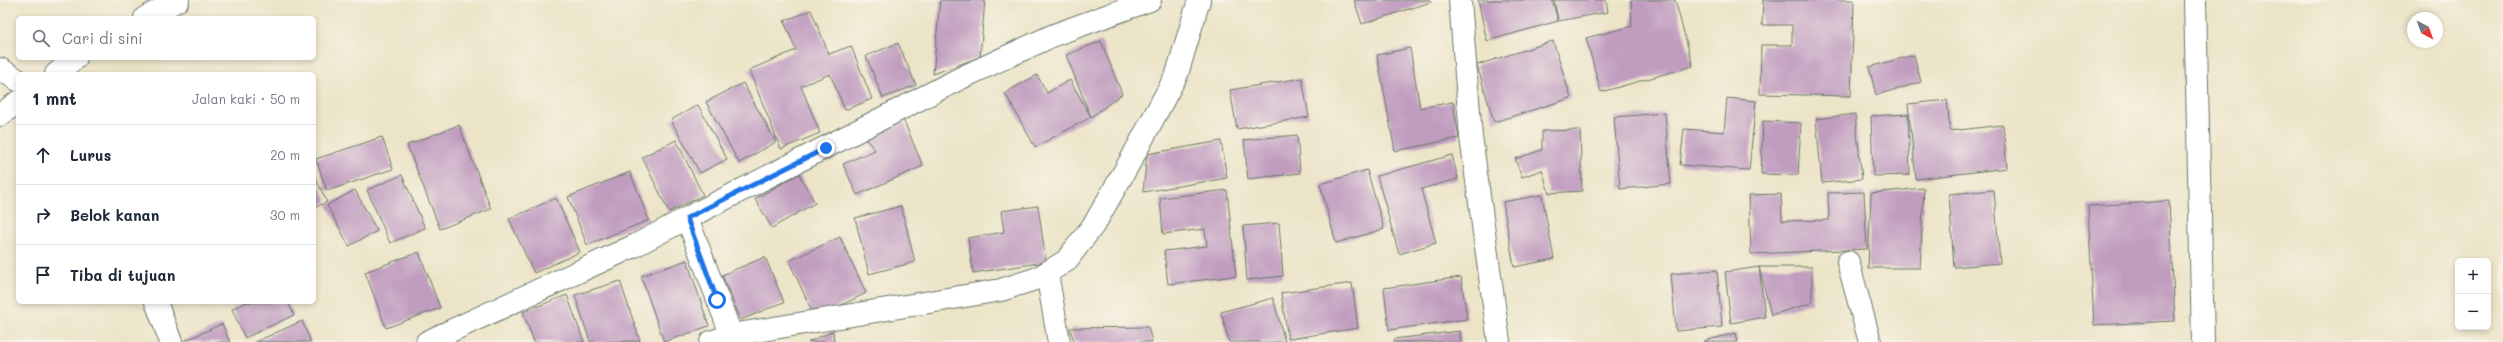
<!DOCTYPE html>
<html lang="id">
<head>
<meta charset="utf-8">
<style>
	:root { --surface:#fff; --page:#f2f2f3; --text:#1f2937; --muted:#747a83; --line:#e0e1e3 }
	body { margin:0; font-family:Mali,sans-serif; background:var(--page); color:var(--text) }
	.controls { position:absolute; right:12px; bottom:12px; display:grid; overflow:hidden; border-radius:6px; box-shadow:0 2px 6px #0003 }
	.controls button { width:36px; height:36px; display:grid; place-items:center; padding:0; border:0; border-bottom:1px solid var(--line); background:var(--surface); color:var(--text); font:20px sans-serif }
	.compass { position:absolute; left:2407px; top:12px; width:36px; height:36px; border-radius:50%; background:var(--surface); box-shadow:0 2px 6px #0003; rotate:139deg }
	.stop { position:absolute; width:12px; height:12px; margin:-9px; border:3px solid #1a73e8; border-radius:50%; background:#fff }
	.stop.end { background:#1a73e8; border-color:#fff; box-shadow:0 1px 4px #0008 }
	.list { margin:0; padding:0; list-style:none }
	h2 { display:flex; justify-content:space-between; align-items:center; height:52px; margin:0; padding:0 16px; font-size:17px }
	h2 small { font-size:13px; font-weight:400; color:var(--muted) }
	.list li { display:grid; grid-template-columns:26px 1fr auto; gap:12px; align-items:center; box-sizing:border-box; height:60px; padding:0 16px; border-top:1px solid var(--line) }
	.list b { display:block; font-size:15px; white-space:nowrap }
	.list em { font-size:13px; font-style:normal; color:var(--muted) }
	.icon { flex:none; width:22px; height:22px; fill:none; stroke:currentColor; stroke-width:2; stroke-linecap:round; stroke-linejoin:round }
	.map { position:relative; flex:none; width:2503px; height:342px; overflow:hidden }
	.search { position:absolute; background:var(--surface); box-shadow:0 2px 6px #0003; left:16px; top:16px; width:300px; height:44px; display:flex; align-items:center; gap:10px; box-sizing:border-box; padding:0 14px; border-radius:6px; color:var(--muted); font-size:15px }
	.panel { position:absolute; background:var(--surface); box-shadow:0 2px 6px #0003; left:16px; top:72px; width:300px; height:232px; border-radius:6px }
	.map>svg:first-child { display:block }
</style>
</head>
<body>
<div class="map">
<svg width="2503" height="342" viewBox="0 0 2503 342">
	<rect width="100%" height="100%" fill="#f7f3e8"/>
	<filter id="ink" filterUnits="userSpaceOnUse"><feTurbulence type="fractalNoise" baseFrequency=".025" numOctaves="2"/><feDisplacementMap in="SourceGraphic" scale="8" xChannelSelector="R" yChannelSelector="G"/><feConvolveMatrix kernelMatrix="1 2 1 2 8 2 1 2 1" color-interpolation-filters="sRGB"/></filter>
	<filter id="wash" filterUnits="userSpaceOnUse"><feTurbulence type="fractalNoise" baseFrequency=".012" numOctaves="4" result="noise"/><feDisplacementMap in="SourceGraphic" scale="16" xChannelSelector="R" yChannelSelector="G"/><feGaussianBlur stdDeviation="0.9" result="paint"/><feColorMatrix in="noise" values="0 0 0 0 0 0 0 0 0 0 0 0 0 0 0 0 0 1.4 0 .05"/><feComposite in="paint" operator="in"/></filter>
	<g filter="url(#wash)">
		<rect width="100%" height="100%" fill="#ece4c7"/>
		<g id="blocks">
			<path fill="#c09cbf" d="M940 0H985L980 57 933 74Z
				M1354 0H1430L1431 2 1362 24Z
				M1478 0H1552L1558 20 1554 0H1606L1608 12 1558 21 1487 41Z
				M1631 0H1675L1693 66 1601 92 1586 38 1632 26Z
				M1763 0H1854L1851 96 1760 94 1761 45H1792V25H1762Z
				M811 10 829 54 851 46 872 99 845 110 830 74 801 86 820 133 781 149 749 70 796 50 784 21Z
				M1101 41 1122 94 1091 117 1066 55Z
				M1553 41 1571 98 1494 122 1477 65Z
				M898 43 916 85 883 98 866 56Z
				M1410 48 1420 108 1453 102 1459 138 1395 151 1377 55Z
				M1914 55 1921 82 1876 95 1869 67Z
				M1037 75 1047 93 1070 80 1091 117 1035 147 1005 93Z
				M1302 78 1309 117 1237 129 1230 90Z
				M743 83 776 142 739 163 706 102Z
				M1727 98 1756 101 1749 170 1680 165 1684 129 1724 132Z
				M1947 100 1950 131 2003 125 2007 168 1916 179 1908 104Z
				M698 105 727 159 700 173 671 120Z
				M1665 113 1671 184 1620 189 1614 117Z
				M1855 114 1862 179 1822 183 1816 119Z
				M1908 114 1910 175 1873 176 1871 116Z
				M903 119 923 166 857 195 843 164 875 150 863 136Z
				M1763 121 1801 123 1798 175 1761 174Z
				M459 125 491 209 440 229 407 145Z
				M1580 130 1582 191 1549 193 1542 170 1522 177 1515 159 1542 150V131Z
				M1297 135 1300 173 1248 179 1244 140Z
				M382 137 393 169 327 191 316 159Z
				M676 140 703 195 669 212 642 157Z
				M1221 141 1227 178 1143 192 1147 154Z
				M1452 155 1458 179 1421 189 1436 243 1399 254 1377 176Z
				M1367 170 1384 229 1336 243 1320 184Z
				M630 172 649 220 587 245 568 197Z
				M799 174 815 203 772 228 755 199Z
				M314 175 327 202 314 208Z
				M402 175 425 228 390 243 367 190Z
				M1924 188 1920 268H1868L1871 193Z
				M355 190 377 231 349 246 327 205Z
				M1227 190 1236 276 1168 284 1164 251 1207 246 1205 229 1163 234 1160 198Z
				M1994 190 2000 263 1954 267 1949 194Z
				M1864 192 1867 249 1751 254 1749 195 1781 194 1782 221 1829 220 1828 193Z
				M1542 195 1554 259 1514 267 1503 202Z
				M556 198 580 252 534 273 509 219Z
				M2169 201 2175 321 2094 325 2088 206Z
				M901 206 915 262 869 274 855 218Z
				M1038 206 1046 262 973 273 968 238 1004 232 1001 211Z
				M1279 223 1283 276 1247 280 1243 226Z
				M840 237 866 293 815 318 789 261Z
				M419 252 440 308 386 328 365 272Z
				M765 257 784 302 741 320 722 275Z
				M687 260 709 326 664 342 641 276Z
				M1759 267H1812V303L1771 315Z
				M1759 267 1765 317 1731 323 1725 272Z
				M1717 270 1722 327 1676 331 1671 274Z
				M1461 277 1467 319 1389 330 1384 288Z
				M620 281 640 341 590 342 575 295Z
				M1352 283 1358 328 1288 339 1281 293Z
				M567 295 584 342H534L523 312Z
				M1273 298 1285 342H1229L1221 312Z
				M247 302H288L294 315 245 338 232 309Z
				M302 321 311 342H255Z
				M222 324 230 342H182Z
				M1148 327 1152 342H1074L1070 328Z
				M833 331 834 342H808Z
				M1460 331 1461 342H1394V339Z
				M1736 333 1738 342H1704V341Z"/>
		</g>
	</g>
	<g filter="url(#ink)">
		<use href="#blocks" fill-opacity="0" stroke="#677767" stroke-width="1"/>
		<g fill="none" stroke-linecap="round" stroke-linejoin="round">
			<defs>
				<path id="street" d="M1460 0 1471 137 1499 342
					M145 18 178 0
					M0 69 18 80
					M56 74 76 58
					M0 115 18 102
					M687 218 961 78 1054 35 1150 0
					M1848 262 1870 342
					M1047 273 1059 342
					M156 302 171 342
					M427 342 636 245 687 218 734 342
					M711 342 732 335 1001 290 1038 278 1066 261 1095 223 1132 158 1177 74 1199 0"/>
				<path id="highway" d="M2195 0 2203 342"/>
			</defs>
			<use href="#street" stroke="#677767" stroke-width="24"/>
			<use href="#highway" stroke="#677767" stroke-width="24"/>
			<use href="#street" stroke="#fff" stroke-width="22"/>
			<use href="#highway" stroke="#fff" stroke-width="22"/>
		</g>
	</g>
	<g fill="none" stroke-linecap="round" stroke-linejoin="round" filter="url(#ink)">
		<path stroke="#1a73e8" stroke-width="5" d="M717 300 687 218 826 148"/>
	</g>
</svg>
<div class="controls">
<button>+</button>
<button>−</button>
</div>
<svg class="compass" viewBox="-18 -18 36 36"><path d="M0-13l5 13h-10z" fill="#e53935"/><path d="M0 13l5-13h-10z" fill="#747a83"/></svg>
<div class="stop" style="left:717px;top:300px"></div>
<div class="stop end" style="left:826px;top:148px"></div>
<div class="search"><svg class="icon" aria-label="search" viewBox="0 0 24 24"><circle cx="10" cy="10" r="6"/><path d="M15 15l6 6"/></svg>Cari di sini</div>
<section class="panel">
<h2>1 mnt<small>Jalan kaki · 50 m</small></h2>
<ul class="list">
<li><svg class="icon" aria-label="ahead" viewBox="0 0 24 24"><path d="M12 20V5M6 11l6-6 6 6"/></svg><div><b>Lurus</b></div><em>20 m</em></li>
<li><svg class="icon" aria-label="right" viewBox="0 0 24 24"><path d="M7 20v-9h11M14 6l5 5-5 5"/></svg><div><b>Belok kanan</b></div><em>30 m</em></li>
<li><svg class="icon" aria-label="arrive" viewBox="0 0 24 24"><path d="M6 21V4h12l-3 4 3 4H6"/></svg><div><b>Tiba di tujuan</b></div></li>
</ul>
</section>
</div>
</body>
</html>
